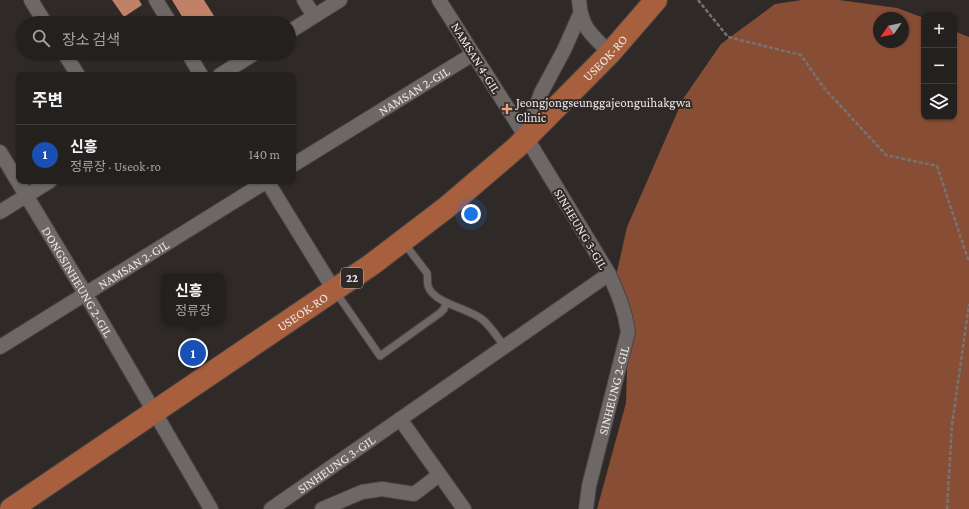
<!DOCTYPE html>
<html lang="ko">
<head>
<meta charset="utf-8">
<style>
	:root { --surface:#23201e; --page:#2f2d2b; --text:#f1f3f6; --muted:#a3a3a4; --line:#403e3c; --accent:#0b8043 }
	body { margin:0; font-family:"Crimson Pro","Noto Sans KR",serif; background:var(--page); color:var(--text) }
	.controls { position:absolute; right:12px; top:12px; display:grid; overflow:hidden; border-radius:8px; box-shadow:0 1px 3px #0004 }
	.controls button { width:36px; height:36px; display:grid; place-items:center; padding:0; border:0; border-bottom:1px solid var(--line); background:var(--surface); color:var(--text); font:20px sans-serif }
	.compass { position:absolute; left:873px; top:12px; width:36px; height:36px; border-radius:50%; background:var(--surface); box-shadow:0 1px 3px #0004; rotate:236deg }
	.you { position:absolute; left:471px; top:214px; width:14px; height:14px; margin:-10px; border:3px solid #fff; border-radius:50%; background:#1a73e8; box-shadow:0 0 0 6px #1a73e833 }
	.badge { display:grid; place-items:center; width:26px; height:26px; border-radius:50%; background:var(--accent); color:#fff; font-size:13px; font-weight:700 }
	.pin { position:absolute; translate:-50% -50%; border:2px solid #fff; box-shadow:0 1px 4px #0006 }
	.popup { position:absolute; left:161px; top:273px; width:64px; height:52px; box-sizing:border-box; display:grid; place-content:center; border-radius:8px; background:var(--surface); filter:drop-shadow(0 1px 3px #0005); font-size:13px; white-space:nowrap; color:var(--muted) }
	.popup b { font-size:15px; color:var(--text) }
	.popup::after { content:''; position:absolute; left:50%; top:100%; margin-left:-8px; border:8px solid transparent; border-top-color:var(--surface) }
	.list { margin:0; padding:0; list-style:none }
	h2 { display:flex; justify-content:space-between; align-items:center; height:52px; margin:0; padding:0 16px; font-size:17px }
	h2 small { font-size:13px; font-weight:400; color:var(--muted) }
	.list li { display:grid; grid-template-columns:26px 1fr auto; gap:12px; align-items:center; box-sizing:border-box; height:60px; padding:0 16px; border-top:1px solid var(--line) }
	.list b { display:block; font-size:15px; white-space:nowrap }
	.list p { margin:0; font-size:13px; white-space:nowrap; color:var(--muted) }
	.list em { font-size:13px; font-style:normal; color:var(--muted) }
	.icon { flex:none; width:22px; height:22px; fill:none; stroke:currentColor; stroke-width:2; stroke-linecap:round; stroke-linejoin:round }
	.map { position:relative; flex:none; width:969px; height:509px; overflow:hidden }
	.search { position:absolute; background:var(--surface); box-shadow:0 1px 3px #0004; left:16px; top:16px; width:280px; height:44px; display:flex; align-items:center; gap:10px; box-sizing:border-box; padding:0 14px; border-radius:22px; color:var(--muted); font-size:15px }
	.panel { position:absolute; background:var(--surface); box-shadow:0 1px 3px #0004; left:16px; top:72px; width:280px; height:112px; border-radius:8px }
	.map>svg:first-child { display:block }
</style>
</head>
<body>
<div class="map">
<svg width="969" height="509" viewBox="0 0 969 509">
	<rect width="100%" height="100%" fill="#2f2a28"/>
	<path fill="#874d35" fill-rule="evenodd" d="M802 0H839L897 8 924 18V117H954V31L969 37V509H597L626 403 628 332 614 285 627 227 683 99 721 44 775 4ZM879 18H903V42H879Z"/>
	<path fill="#c08168" d="M112 0H139L142 5 124 17Z
		M172 0H204L214 16 202 23H186Z"/>
	<g fill="none" stroke-linecap="round" stroke-linejoin="round">
		<defs>
			<path id="service" d="M404 243 427 273C428 277 427 282 428 286 434 304 469 308 483 320 491 327 498 338 505 347
				M335 291 380 356 440 313 444 309 446 302"/>
			<g id="minor">
				<path d="M31 0 45 23"/>
				<path d="M156 0 170 23"/>
				<path d="M304 0 314 16"/>
				<path d="M579 0C581 28 591 34 610 53"/>
				<path d="M289 32 340 0"/>
				<path d="M64 53 78 75"/>
				<path d="M188 53 201 75"/>
				<path d="M220 75 255 53"/>
				<path d="M527 132 541 93 564 50 580 14"/>
				<path id="s1" d="M0 152 85 293 211 509"/>
				<path id="s2" d="M293 165 473 54"/>
				<path d="M267 181 334 290"/>
				<path d="M0 212 50 181"/>
				<path id="s3" d="M0 347 267 181"/>
				<path d="M400 419 464 509"/>
				<path id="s4" d="M271 509 609 274 526 137 439 0"/>
				<path d="M322 509 362 492 382 489 414 494 439 475"/>
				<path id="s5" d="M586 509 589 486 628 332C625 310 618 294 609 274"/>
			</g>
			<g id="primary">
				<path id="s6" d="M11 509 334 290 371 265 447 207 517 147 610 53 656 0"/>
			</g>
		</defs>
		<use href="#service" stroke="#4a4544" stroke-width="9"/>
		<use href="#minor" stroke="#4a4544" stroke-width="16"/>
		<use href="#primary" stroke="#4a4544" stroke-width="24"/>
		<path stroke="#787372" stroke-width="2.5" stroke-dasharray="4 2" stroke-linecap="butt" d="M698 0 728 37 801 55 824 88 886 155 937 166 969 262
			M947 509 952 425 969 304"/>
		<use href="#service" stroke="#6d6765" stroke-width="7"/>
		<use href="#minor" stroke="#6d6765" stroke-width="14"/>
		<use href="#primary" stroke="#a85f3d" stroke-width="22"/>
	</g>
	<path fill="#f2a07f" stroke="#2f2a28" stroke-width="1.5" d="M505 103h4v4h4v4h-4v4h-4v-4h-4v-4h4z"/>
	<g text-anchor="middle" dominant-baseline="central" stroke-width="4" stroke-linejoin="round" paint-order="stroke">
		<rect fill="#2f2a28" stroke="#b3aead" stroke-width="1" x="341" y="268" width="22" height="20" rx="3"/>
		<g font-size="12" font-weight="bold" fill="#ebe7e6">
			<text x="352" y="278">22</text>
		</g>
		<g font-size="13" fill="#ebe7e6" stroke="#2f2a28">
			<text stroke="none"><textPath href="#s6" startOffset="748">USEOK-RO</textPath></text>
			<text transform="translate(476 58) rotate(58)">NAMSAN 4-GIL</text>
			<text stroke="none"><textPath href="#s2" startOffset="142">NAMSAN 2-GIL</textPath></text>
			<text transform="translate(581 229) rotate(59)">SINHEUNG 3-GIL</text>
			<text stroke="none"><textPath href="#s3" startOffset="157">NAMSAN 2-GIL</textPath></text>
			<text stroke="none"><textPath href="#s1" startOffset="151">DONGSINHEUNG 2-GIL</textPath></text>
			<text stroke="none"><textPath href="#s6" startOffset="352">USEOK-RO</textPath></text>
			<text stroke="none"><textPath href="#s5" startOffset="122">SINHEUNG 2-GIL</textPath></text>
			<text stroke="none"><textPath href="#s4" startOffset="79">SINHEUNG 3-GIL</textPath></text>
		</g>
		<g font-size="13" fill="#ebe7e6" stroke="#2f2a28" text-anchor="start">
			<text x="516" y="102">Jeongjongseunggajeonguihakgwa<tspan x="516" dy="15">Clinic</tspan></text>
		</g>
	</g>
</svg>
<div class="controls">
<button>+</button>
<button>−</button>
<button><svg class="icon" aria-label="layers" viewBox="0 0 24 24"><path d="M12 4l9 5-9 5-9-5zM3 14l9 5 9-5"/></svg></button>
</div>
<svg class="compass" viewBox="-18 -18 36 36"><path d="M0-13l5 13h-10z" fill="#e53935"/><path d="M0 13l5-13h-10z" fill="#a3a3a4"/></svg>
<div class="you"></div>
<div class="pin badge" style="left:193px;top:353px;background:#1a4fb4">1</div>
<div class="popup"><b>신흥</b>정류장</div>
<div class="search"><svg class="icon" aria-label="search" viewBox="0 0 24 24"><circle cx="10" cy="10" r="6"/><path d="M15 15l6 6"/></svg>장소 검색</div>
<section class="panel">
<h2>주변<small></small></h2>
<ul class="list">
<li><span class="badge" style="background:#1a4fb4">1</span><div><b>신흥</b><p>정류장 · Useok-ro</p></div><em>140 m</em></li>
</ul>
</section>
</div>
</body>
</html>
